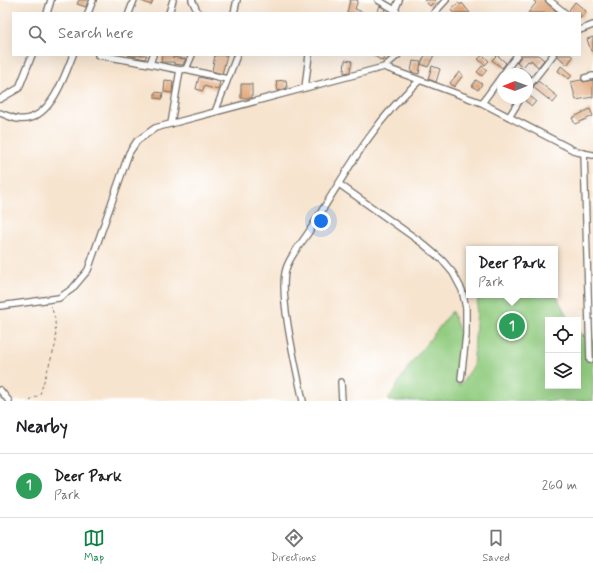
<!DOCTYPE html>
<html lang="en">
<head>
<meta charset="utf-8">
<style>
	:root { --surface:#fff; --page:#f6f6f6; --text:#202124; --muted:#757577; --line:#e0e0e0; --accent:#0b8043 }
	body { margin:0; font-family:Mynerve,sans-serif; background:var(--page); color:var(--text) }
	.controls { position:absolute; right:12px; bottom:12px; display:grid; overflow:hidden; border-radius:0px; box-shadow:0 4px 16px #0002 }
	.controls button { width:36px; height:36px; display:grid; place-items:center; padding:0; border:0; border-bottom:1px solid var(--line); background:var(--surface); color:var(--text); font:20px sans-serif }
	.compass { position:absolute; left:497px; top:68px; width:36px; height:36px; border-radius:50%; background:var(--surface); box-shadow:0 4px 16px #0002; rotate:269deg }
	.you { position:absolute; left:321px; top:221px; width:14px; height:14px; margin:-10px; border:3px solid #fff; border-radius:50%; background:#1a73e8; box-shadow:0 0 0 6px #1a73e833 }
	.badge { display:grid; place-items:center; width:26px; height:26px; border-radius:50%; background:var(--accent); color:#fff; font-size:13px; font-weight:700 }
	.pin { position:absolute; translate:-50% -50%; border:2px solid #fff; box-shadow:0 1px 4px #0006 }
	.popup { position:absolute; left:466px; top:246px; width:92px; height:52px; box-sizing:border-box; display:grid; place-content:center; border-radius:0px; background:var(--surface); filter:drop-shadow(0 1px 3px #0005); font-size:13px; white-space:nowrap; color:var(--muted) }
	.popup b { font-size:15px; color:var(--text) }
	.popup::after { content:''; position:absolute; left:50%; top:100%; margin-left:-8px; border:8px solid transparent; border-top-color:var(--surface) }
	.list { margin:0; padding:0; list-style:none }
	h2 { display:flex; justify-content:space-between; align-items:center; height:52px; margin:0; padding:0 16px; font-size:17px }
	h2 small { font-size:13px; font-weight:400; color:var(--muted) }
	.list li { display:grid; grid-template-columns:26px 1fr auto; gap:12px; align-items:center; box-sizing:border-box; height:64px; padding:0 16px; border-top:1px solid var(--line) }
	.list b { display:block; font-size:15px; white-space:nowrap }
	.list p { margin:0; font-size:13px; white-space:nowrap; color:var(--muted) }
	.list em { font-size:13px; font-style:normal; color:var(--muted) }
	.icon { flex:none; width:22px; height:22px; fill:none; stroke:currentColor; stroke-width:2; stroke-linecap:round; stroke-linejoin:round }
	.map { position:relative; flex:none; width:593px; height:401px; overflow:hidden }
	.search { position:absolute; background:var(--surface); box-shadow:0 4px 16px #0002; left:12px; right:12px; top:12px; height:44px; display:flex; align-items:center; gap:10px; box-sizing:border-box; padding:0 14px; border-radius:0px; color:var(--muted); font-size:15px }
	.sheet { height:116px; background:var(--surface) }
	nav { display:flex; justify-content:space-around; align-items:center; box-sizing:border-box; height:56px; border-top:1px solid var(--line); background:var(--surface); font-size:11px; color:var(--muted) }
	nav a { display:grid; justify-items:center; gap:2px }
	nav .on { color:var(--accent) }
	.map>svg:first-child { display:block }
</style>
</head>
<body>
<div class="map">
<svg width="593" height="401" viewBox="0 0 593 401">
	<rect width="100%" height="100%" fill="#fff"/>
	<filter id="ink" filterUnits="userSpaceOnUse"><feTurbulence type="fractalNoise" baseFrequency=".025" numOctaves="2"/><feDisplacementMap in="SourceGraphic" scale="8" xChannelSelector="R" yChannelSelector="G"/><feConvolveMatrix kernelMatrix="1 2 1 2 8 2 1 2 1" color-interpolation-filters="sRGB"/></filter>
	<filter id="wash" filterUnits="userSpaceOnUse"><feTurbulence type="fractalNoise" baseFrequency=".012" numOctaves="4" result="noise"/><feDisplacementMap in="SourceGraphic" scale="16" xChannelSelector="R" yChannelSelector="G"/><feGaussianBlur stdDeviation="0.9" result="paint"/><feColorMatrix in="noise" values="0 0 0 0 0 0 0 0 0 0 0 0 0 0 0 0 0 1.4 0 .05"/><feComposite in="paint" operator="in"/></filter>
	<g filter="url(#wash)">
		<rect width="100%" height="100%" fill="#f7e4cf"/>
		<path fill="#92cc80" stroke="#5e7c56" d="M555 293 569 320H548V386H578V332L593 339V401H389V398L409 366 452 311 460 333 459 387 473 367 478 295H555Z"/>
		<g id="blocks">
			<path fill="#e0a576" d="M79 0H88L86 7 77 4Z
				M139 0H153L151 5Z
				M350 0H358L355 9 365 13H347Z
				M424 0H436L430 6Z
				M533 0H544L558 13H528L536 3Z
				M575 2 586 11 580 19V13H572L569 10Z
				M458 3 461 5 462 3 470 13H453L451 9Z
				M380 6 385 9 384 13H377Z
				M593 37V51H591L587 39Z
				M128 55H147L145 59Z
				M162 55H172V57L186 59 183 65 174 64V62H161Z
				M215 55H227L222 74 212 71Z
				M373 55H386L382 61Z
				M425 55H434L428 67 421 64Z
				M483 55 489 61 485 65 478 59Z
				M497 55 506 63 502 68 492 60Z
				M522 55H538L544 60 538 67 531 60 530 62 528 61 523 67 517 62Z
				M557 55H571L573 57 567 65Z
				M345 60 352 61 350 72 344 73Z
				M413 61 421 62 419 74 411 72Z
				M432 66 440 69 436 82 428 79Z
				M482 66 487 70 482 76 477 72Z
				M561 66 572 75 569 79 558 71Z
				M520 67 531 76 527 81V74H514Z
				M459 72 463 75 454 87 450 83Z
				M199 77 220 82 218 90 204 86 203 91 196 89Z
				M165 80 173 81 172 93 164 92Z
				M286 80 287 88 278 91 276 81Z
				M476 80 482 84 478 90 472 86Z
				M581 80 584 82 593 80V97L576 100 571 82Z
				M538 81 558 97 553 103 533 87Z
				M241 84H252V98H241Z
				M155 92 163 93 162 99 155 98Z
				M527 94 536 101 532 106 524 100 527 98Z
				M590 109 593 116 575 124 572 118Z"/>
		</g>
	</g>
	<g filter="url(#ink)">
		<use href="#blocks" fill-opacity="0" stroke="#726c64" stroke-width="1"/>
		<g fill="none" stroke-linecap="round" stroke-linejoin="round">
			<defs>
				<path id="street" d="M192 0 198 13
					M378 0 395 10
					M549 0 565 13
					M397 12 395 10 399 0
					M47 13 51 0
					M88 13 93 0
					M129 13 134 0
					M169 13 173 0
					M234 13 237 0
					M434 13 446 0
					M580 30 593 25
					M98 55 150 64
					M153 55 150 64 180 70 186 69 227 79
					M384 67 398 55
					M186 69 192 55
					M585 78 593 76
					M305 88 309 55
					M527 88 553 55
					M0 99 19 88 32 55
					M482 103 517 55
					M215 112 237 55
					M0 113C6 115 12 118 18 119 50 123 64 77 73 55
					M509 117 521 98
					M171 124 180 70
					M584 153 590 360
					M339 184 422 243 442 260 453 273 462 290 466 308V335L461 379
					M0 306 59 298 72 289 88 270 129 153 137 141 155 128 384 67 482 103 577 152 593 155
					M341 382 342 401
					M0 390 9 401
					M303 401C297 372 278 294 286 269 290 255 303 242 310 230 342 179 374 120 419 81"/>
			</defs>
			<use href="#street" stroke="#726c64" stroke-width="8"/>
			<path stroke="#726c64" stroke-width="1" stroke-dasharray="3 3" stroke-linecap="butt" d="M30 401 40 394 56 343 55 319 51 306"/>
			<use href="#street" stroke="#fff" stroke-width="5.5"/>
		</g>
	</g>
</svg>
<div class="controls">
<button><svg class="icon" aria-label="locate" viewBox="0 0 24 24"><circle cx="12" cy="12" r="6"/><path d="M12 2v4M12 18v4M2 12h4M18 12h4"/></svg></button>
<button><svg class="icon" aria-label="layers" viewBox="0 0 24 24"><path d="M12 4l9 5-9 5-9-5zM3 14l9 5 9-5"/></svg></button>
</div>
<svg class="compass" viewBox="-18 -18 36 36"><path d="M0-13l5 13h-10z" fill="#e53935"/><path d="M0 13l5-13h-10z" fill="#757577"/></svg>
<div class="you"></div>
<div class="pin badge" style="left:512px;top:326px;background:#2e9e5b">1</div>
<div class="popup"><b>Deer Park</b>Park</div>
<div class="search"><svg class="icon" aria-label="search" viewBox="0 0 24 24"><circle cx="10" cy="10" r="6"/><path d="M15 15l6 6"/></svg>Search here</div>
</div>
<section class="sheet">
<h2>Nearby<small></small></h2>
<ul class="list">
<li><span class="badge" style="background:#2e9e5b">1</span><div><b>Deer Park</b><p>Park</p></div><em>260 m</em></li>
</ul>
</section>
<nav>
<a class="on"><svg class="icon" aria-label="map" viewBox="0 0 24 24"><path d="M3 6l6-2 6 2 6-2v14l-6 2-6-2-6 2zM9 4v14M15 6v14"/></svg>Map</a>
<a><svg class="icon" aria-label="directions" viewBox="0 0 24 24"><path d="M12 3l9 9-9 9-9-9zM9 14v-3h6M13 9l2 2-2 2"/></svg>Directions</a>
<a><svg class="icon" aria-label="saved" viewBox="0 0 24 24"><path d="M7 4h10v16l-5-4-5 4z"/></svg>Saved</a>
</nav>
</body>
</html>
